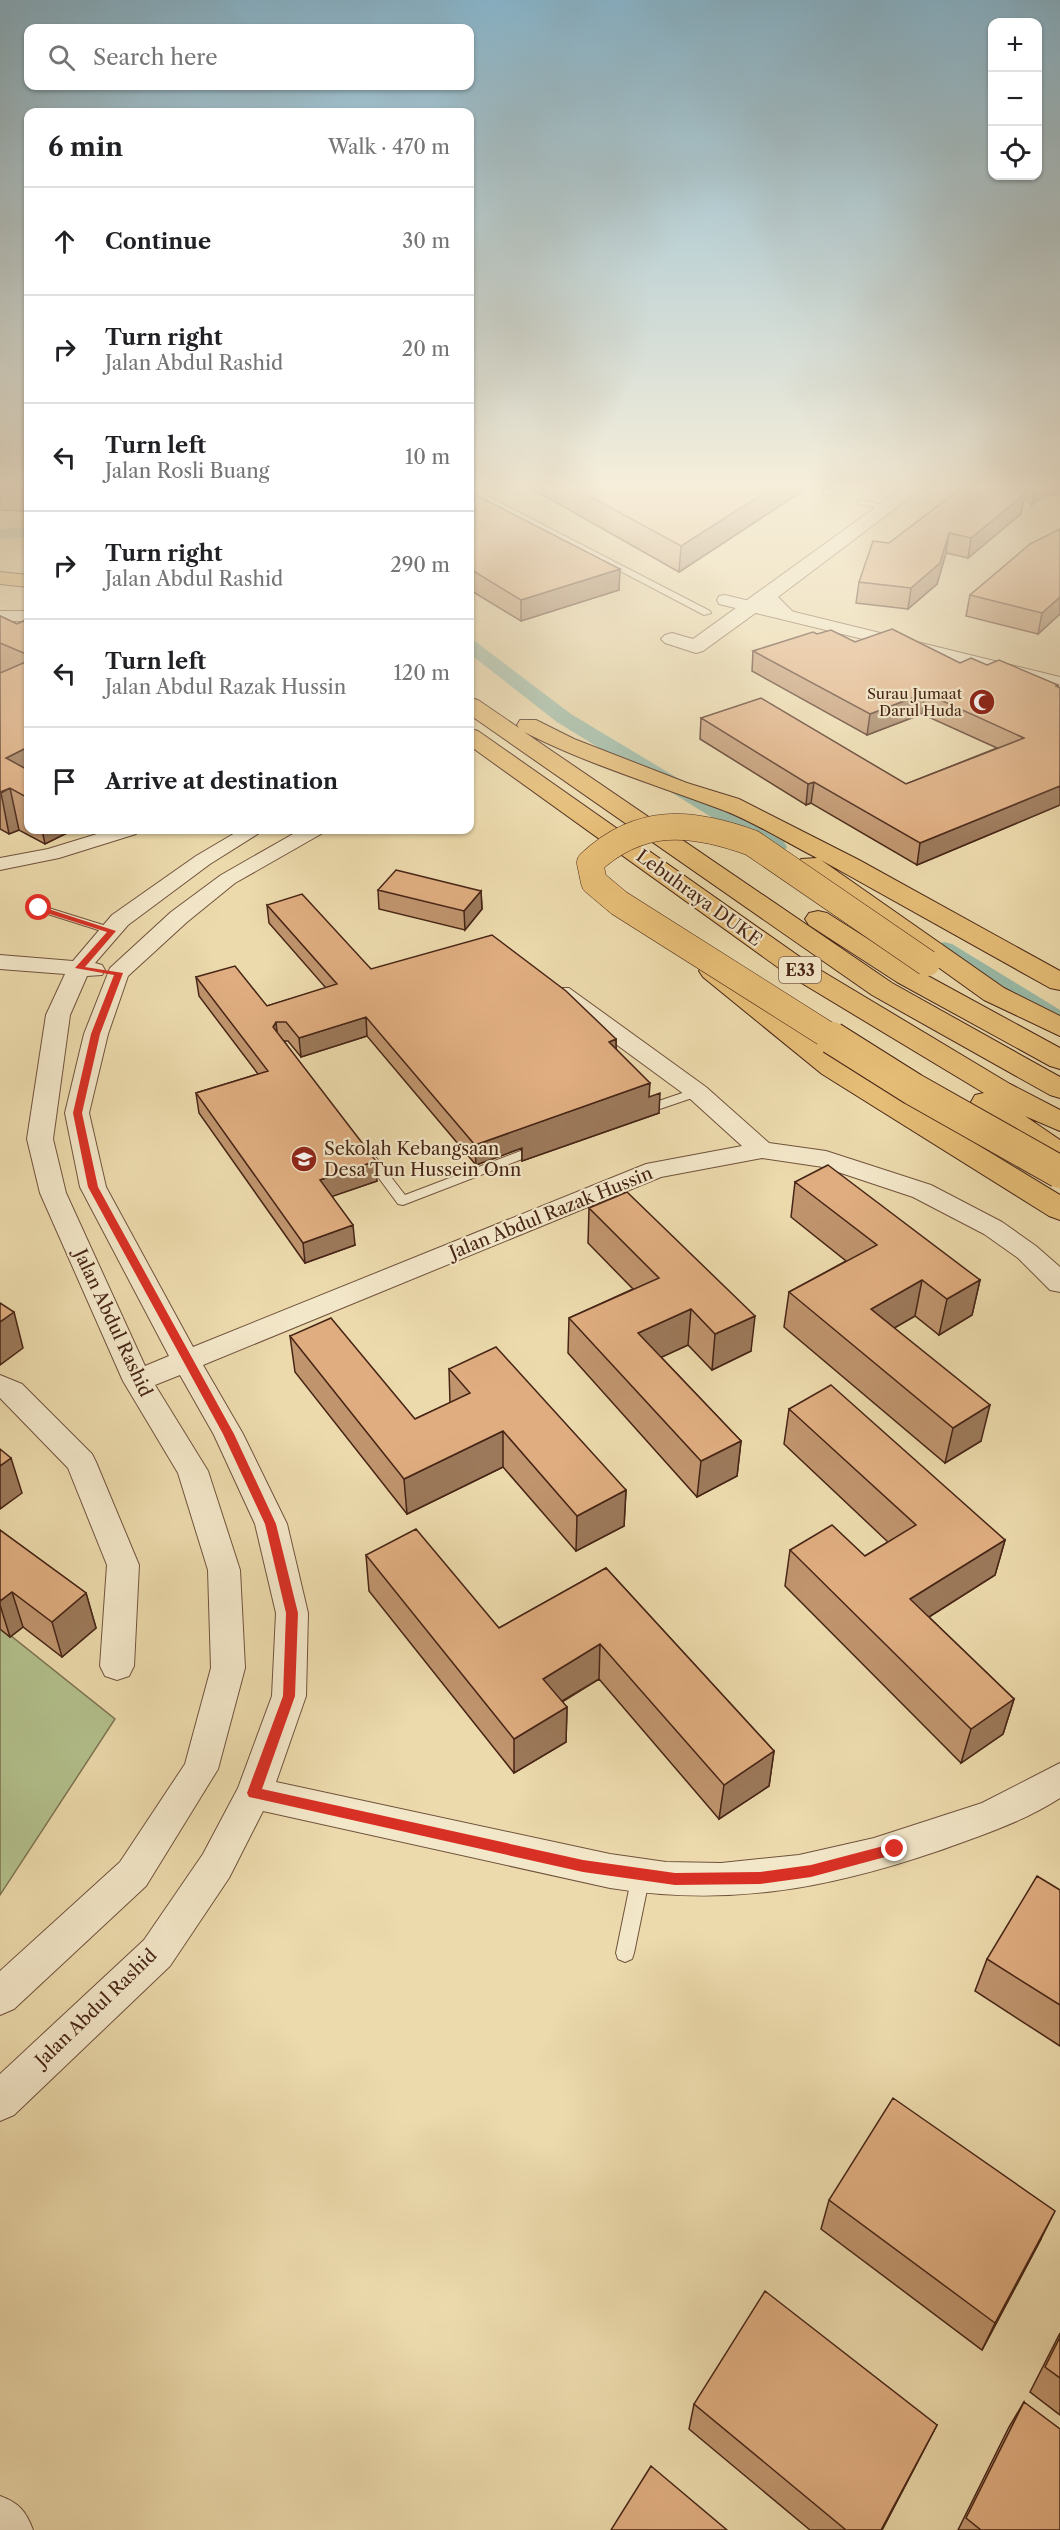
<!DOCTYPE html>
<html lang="en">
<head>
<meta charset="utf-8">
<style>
	:root { --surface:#fff; --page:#f6f6f6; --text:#202124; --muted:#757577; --line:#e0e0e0 }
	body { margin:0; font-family:"Libre Caslon Text",serif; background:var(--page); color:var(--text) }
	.controls { position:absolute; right:18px; top:18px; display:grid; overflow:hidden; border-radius:12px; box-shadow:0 2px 4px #0004 }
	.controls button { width:54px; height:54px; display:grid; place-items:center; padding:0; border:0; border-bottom:2px solid var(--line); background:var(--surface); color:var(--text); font:30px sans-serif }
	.stop { position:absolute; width:18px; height:18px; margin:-14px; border:4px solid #d93025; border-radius:50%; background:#fff }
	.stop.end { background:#d93025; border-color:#fff; box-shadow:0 2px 6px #0008 }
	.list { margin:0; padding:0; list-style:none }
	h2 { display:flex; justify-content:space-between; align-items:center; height:78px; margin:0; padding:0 24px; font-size:26px }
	h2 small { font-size:20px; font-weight:400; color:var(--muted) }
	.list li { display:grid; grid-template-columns:39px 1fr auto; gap:18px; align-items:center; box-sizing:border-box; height:108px; padding:0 24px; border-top:2px solid var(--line) }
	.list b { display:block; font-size:22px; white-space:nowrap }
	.list p { margin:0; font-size:20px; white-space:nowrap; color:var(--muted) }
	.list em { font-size:20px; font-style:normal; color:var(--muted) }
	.icon { flex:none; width:33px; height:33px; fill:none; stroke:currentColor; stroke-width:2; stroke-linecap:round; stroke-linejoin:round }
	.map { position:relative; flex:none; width:1060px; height:2530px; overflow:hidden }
	.search { position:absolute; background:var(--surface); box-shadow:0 2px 4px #0004; left:24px; top:24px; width:450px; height:66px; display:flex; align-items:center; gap:15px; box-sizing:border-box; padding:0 21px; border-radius:12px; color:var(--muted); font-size:22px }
	.panel { position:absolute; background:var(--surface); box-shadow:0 2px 4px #0004; left:24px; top:108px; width:450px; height:726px; border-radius:12px }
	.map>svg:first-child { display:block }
</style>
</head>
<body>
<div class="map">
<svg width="1060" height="2530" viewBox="0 0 1060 2530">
	<rect width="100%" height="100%" fill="#ecdaac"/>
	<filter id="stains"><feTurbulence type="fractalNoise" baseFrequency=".00333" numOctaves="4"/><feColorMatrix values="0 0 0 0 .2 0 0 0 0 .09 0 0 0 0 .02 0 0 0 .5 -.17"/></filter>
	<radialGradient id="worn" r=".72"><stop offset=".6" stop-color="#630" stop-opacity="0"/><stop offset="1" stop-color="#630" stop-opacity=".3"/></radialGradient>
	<path fill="#b3c18d" stroke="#7d7352" stroke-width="1.5" d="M0 1627 115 1719 0 1895Z"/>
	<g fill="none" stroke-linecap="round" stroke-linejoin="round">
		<path fill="#99bba9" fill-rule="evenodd" d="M28 527V537L0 539V529Z
			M470 641 476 642 571 714 784 842 787 847 784 852H768L557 722 470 654Z
			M944 942 952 944 1060 1010V1027L1051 1025 936 954 932 949 936 944Z"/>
		<defs>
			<path id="service" d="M833 486H842L829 495H823V491Z
				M853 486H867L882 490 878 492Z
				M470 487 710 611 711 613 704 615 470 492Z
				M862 500 888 506 889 508 885 510 859 504 858 502Z
				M39 905 116 929 117 931 116 933H108L35 910 34 908Z
				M697 1088 703 1092 701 1095 642 1115 636 1111 638 1108Z
				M539 1144 545 1148 543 1151 403 1205 398 1204 361 1154 363 1151H371L405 1195Z
				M641 1867 647 1869 650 1875 634 1953 632 1959 625 1962 618 1959 616 1953 632 1875 635 1869Z"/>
			<path id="minor" d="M725 595 1060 677V687L719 604 717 600 719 596Z
				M0 611H28V621H0Z
				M110 830H139L136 834 59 858 0 870V858L48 849Z
				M240 830H264L210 864 128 925 95 963 102 965 105 970 102 975 87 976 70 1015 53 1139 66 1193 145 1366 169 1356 80 1187 65 1113 84 1034 110 968 171 912 221 875 300 830H324L321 834 235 883 187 922 128 976 108 1034 89 1113 106 1187 193 1347 646 1164 742 1146 688 1097 553 998 550 993 553 988H569L706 1087 769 1143 826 1151 931 1185 1002 1222 1036 1246 1060 1267V1292L1050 1290 1018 1258 984 1234 913 1197 823 1167 762 1158 661 1177 203 1365 243 1434 287 1524 308 1613 306 1696 276 1782 610 1854 666 1862 721 1863 799 1855 874 1838 982 1803 1060 1763V1798C1023 1822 980 1836 938 1851 826 1889 729 1907 610 1888L263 1811 229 1878 170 1966 14 2115 0 2121V2074L144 1940 203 1854 238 1788 272 1696 276 1613 255 1524 214 1435 180 1375 155 1385 208 1471 240 1570 245 1668 218 1769 146 1886 14 2009 0 2015V1971L120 1862 185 1764 211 1668 208 1570 178 1473 123 1381 40 1193 27 1139 46 1015 65 974 0 969V955L73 961 112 915 196 856Z
				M0 1375 22 1384 92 1454 96 1462 139 1565 134 1666 129 1676 117 1680 105 1676 100 1666 107 1565 68 1468 0 1398Z
				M0 2496C19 2503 26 2511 33 2530H0Z"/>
			<path id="tertiary" d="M905 486H925L778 597 795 614 792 618H778L765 606 703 651 696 653 665 643 661 639 665 635 672 633 693 639Z"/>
			<path id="motorway" d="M0 572 28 575V587L0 584Z
				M470 698 478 700 519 728 517 725 520 720H536L574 739 687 783 739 799 859 860 1060 971V990L1050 988 821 860 1004 988 1060 1016V1036L984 1000 801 869 797 864 801 859 817 858C785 842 753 821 720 809 654 784 587 764 524 732L892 983 1060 1077V1098L1050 1095 872 995 470 715Z
				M470 729 478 731 810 964 1010 1084 1060 1110V1131L1025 1116 1060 1140V1165L1049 1162 975 1109 971 1102 975 1095 984 1093 790 976 470 746Z
				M818 911 827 913 917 970 1060 1048V1069L1050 1066 897 982 809 925 805 919 809 913Z
				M713 963 723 965 842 1062 1060 1195V1220L1049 1216 822 1074 703 977 699 971 703 965Z"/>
		</defs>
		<use href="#service" stroke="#70523c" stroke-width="2"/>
		<use href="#minor" stroke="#70523c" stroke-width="2"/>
		<use href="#tertiary" stroke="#70523c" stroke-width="2"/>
		<use href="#motorway" stroke="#472516" stroke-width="2"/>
		<use href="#service" fill="#f3e7c9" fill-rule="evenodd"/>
		<use href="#minor" fill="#f3e7c9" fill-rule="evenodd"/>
		<use href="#tertiary" fill="#f3e7c9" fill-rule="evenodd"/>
		<use href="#motorway" fill="#e6bd76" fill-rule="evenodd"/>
		<defs>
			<path id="motorway-bridge-far1" d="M834 1039 619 903 594 882 590 863C640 816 691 821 752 843L927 963"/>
			<path id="motorway-bridge" d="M832 1038 913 1089 1060 1172"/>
		</defs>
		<use href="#motorway-bridge-far1" stroke="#472516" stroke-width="27" stroke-linecap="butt"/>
		<use href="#motorway-bridge" stroke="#472516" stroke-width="34" stroke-linecap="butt"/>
		<use href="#motorway-bridge-far1" stroke="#e6bd76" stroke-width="26"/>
		<use href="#motorway-bridge" stroke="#e6bd76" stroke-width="32"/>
	</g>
	<path fill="#c0956e" stroke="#472516" stroke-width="1.5" d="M0 486H28V511L0 510Z
		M527 486H804V490L679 572Z
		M1012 486H1060V494L1043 496 1032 505 1024 497 1021 514 968 558 946 553 937 584 908 609 856 603 859 582 889 543 1019 493Z
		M470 492 619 590 521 621 470 590Z
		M1060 529V614L1038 634 966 616 970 595Z
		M0 616 17 624 28 619V830H73L45 844 19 830 9 834 0 829Z
		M817 634 960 663 987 665 1058 685 1060 805 917 865 811 803 806 805 700 739 701 718 906 784 997 748 922 714 867 735 752 671 753 651Z
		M378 890 481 891 482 909 465 930 379 909Z
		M267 905 371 969 616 1039V1049L659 1113 522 1161V1148L476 1165 367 1036 301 1057 288 1041H284L377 1181 332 1196 355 1245 305 1263 199 1113 196 1093 258 1074 199 996 196 977 267 1006 326 988 269 923Z
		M795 1182 980 1280 972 1315 939 1335 915 1316 894 1328 981 1441 945 1463 784 1327 789 1292 846 1261 791 1217Z
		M589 1208 751 1351 712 1370 688 1345 661 1357 741 1441 737 1476 697 1497 568 1353 569 1318 633 1289 588 1243Z
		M290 1336 415 1419 450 1403 449 1369 626 1490 624 1526 576 1551 503 1467 407 1514 295 1372Z
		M789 1409 1005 1540 995 1575 929 1617 1014 1699 1003 1734 961 1763 785 1586 790 1550 865 1556 888 1542 784 1444Z
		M0 1530 86 1593 96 1628 62 1657 23 1627 10 1637 0 1629Z
		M366 1555 499 1628 606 1568 774 1751 769 1786 719 1819 599 1679 562 1702 567 1707 566 1742 514 1773 369 1591Z
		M1060 1890V2046L975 1991 987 1959Z
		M829 2200 1041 2239 982 2350 821 2229Z
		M1060 2333V2415L1030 2392Z
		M1024 2402 1060 2530H958L1009 2427Z
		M694 2404 937 2425 882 2530H810L689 2429Z"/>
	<path fill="#9c795a" stroke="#472516" stroke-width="1.5" d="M775 486H804V490L679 572 681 546Z
		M1035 486H1045L1043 496 1032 505Z
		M1025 494 1021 514 968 558 971 538Z
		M949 533 946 553 937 584 908 609 911 588Z
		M620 569 619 590 521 621V600Z
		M1060 597V614L1038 634 1042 613Z
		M925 693 922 714 867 735 870 714Z
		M28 747V792L6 758Z
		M814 782 811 803 806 805 808 784Z
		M1060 786V805L917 865 920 843Z
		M10 788 19 830 9 834 1 793Z
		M42 830H73L45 844Z
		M481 891 482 909 465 930 464 911Z
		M366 1017 367 1036 301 1057 299 1038Z
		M276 1022 278 1041 273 1027Z
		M616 1039V1059L609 1042Z
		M650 1083 649 1097 660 1093 659 1113 522 1161V1148L476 1165 475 1145Z
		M376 1161 377 1181 322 1200 320 1180Z
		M353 1225 355 1245 305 1263 303 1243Z
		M922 1280 915 1316 865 1345 871 1309Z
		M980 1280 972 1315 939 1335 947 1299Z
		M0 1309 14 1312 23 1348 0 1365Z
		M691 1309 688 1345 636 1369 638 1333Z
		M755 1316 751 1351 712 1370 715 1334Z
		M990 1405 981 1441 945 1463 953 1428Z
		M503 1431V1467L407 1514 404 1479Z
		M741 1441 737 1476 697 1497 701 1461Z
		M11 1458 22 1493 0 1509V1466Z
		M626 1490 624 1526 576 1551 577 1516Z
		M1005 1540 995 1575 902 1634 910 1599Z
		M12 1592 23 1627 10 1637 0 1605V1601Z
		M86 1593 96 1628 62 1657 52 1622Z
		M600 1644 599 1679 542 1713 543 1679Z
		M1014 1699 1003 1734 961 1763 971 1729Z
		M567 1707 566 1742 514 1773V1739Z
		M774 1751 769 1786 719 1819 724 1785Z
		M1055 2211 1041 2239 982 2350 995 2323Z
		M937 2425 882 2530H881Z"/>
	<path fill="#dfad80" stroke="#472516" stroke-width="1.5" d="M571 486H775L681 546Z
		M964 486H986L1025 494 971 538 949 533 940 563 911 588 859 582 873 541 889 543Z
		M470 492 620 569 521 600 470 569Z
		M1060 529V597L1042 613 970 595 1030 544Z
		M0 616 17 624 28 619V653L26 654 0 643Z
		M892 629 960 663 971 658 987 665 999 660 1058 685 1056 686 1060 688V786L920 843 814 782 808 784 701 718 761 698 906 784 1024 738 925 693 870 714 753 651 813 632 817 634 831 630 855 642Z
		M28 661V747L6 758 28 770V798L10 788 0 792V673Z
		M396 870 481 891 464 911 378 890Z
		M302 894 371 969 492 935 566 991 616 1039 609 1042 650 1083 475 1145 366 1017 299 1038 286 1022H276L273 1027 376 1161 320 1180 353 1225 303 1243 196 1093 268 1071 196 977 235 966 267 1006 337 984 267 905Z
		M828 1165 980 1280 947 1299 922 1280 871 1309 990 1405 953 1428 789 1292 877 1245 795 1182Z
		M627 1192 755 1316 715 1334 691 1309 638 1333 741 1441 701 1461 569 1318 659 1278 589 1208Z
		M0 1303 14 1312 0 1322Z
		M331 1318 415 1419 470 1393 449 1369 496 1347 626 1490 577 1516 503 1431 404 1479 290 1336Z
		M831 1385 1005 1540 910 1599 1014 1699 971 1729 790 1550 832 1525 865 1556 916 1525 789 1409Z
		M0 1449 11 1458 0 1466Z
		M416 1529 499 1628 606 1568 774 1751 724 1785 600 1644 543 1679 567 1707 514 1739 366 1555Z
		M0 1530 86 1593 52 1622 12 1592 0 1601Z
		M1037 1876 1060 1890V2005L987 1959Z
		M893 2098 1055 2211 995 2323 829 2200Z
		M765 2291 937 2425 881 2530H846L694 2404Z
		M1060 2337V2378L1045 2367Z
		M1024 2402 1060 2429V2530H981L966 2518Z
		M651 2466 727 2530H611Z"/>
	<linearGradient id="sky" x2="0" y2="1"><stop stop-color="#88b7cf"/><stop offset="0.58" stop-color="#f6eeda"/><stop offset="1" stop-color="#f6eeda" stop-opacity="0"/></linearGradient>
	<rect width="1060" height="840" fill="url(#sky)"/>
	<path fill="#d93025" d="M39 906 116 931 85 967 123 973 100 1034 82 1113 98 1187 234 1434 276 1524 298 1613 295 1696 262 1789 583 1860 675 1873 760 1872 811 1865 895 1843 902 1849 900 1853 811 1877 760 1884 675 1885 583 1872 249 1797 247 1793 283 1696 286 1613 265 1524 223 1434 88 1187 73 1113 91 1034 114 975 75 968 107 932 37 910Z"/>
	<defs>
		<symbol id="mosque-disc" viewBox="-11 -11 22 22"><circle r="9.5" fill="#8f2418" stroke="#f3e7c9"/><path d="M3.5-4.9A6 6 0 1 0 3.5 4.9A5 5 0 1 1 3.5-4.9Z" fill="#fff"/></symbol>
		<symbol id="school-disc" viewBox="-11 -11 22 22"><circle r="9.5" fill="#8f2418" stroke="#f3e7c9"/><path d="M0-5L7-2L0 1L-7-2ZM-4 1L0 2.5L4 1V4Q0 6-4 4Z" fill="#fff"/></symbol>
	</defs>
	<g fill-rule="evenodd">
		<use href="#mosque-disc" x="967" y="687" width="30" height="30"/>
		<use href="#school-disc" x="289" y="1144" width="30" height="30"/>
	</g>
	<g text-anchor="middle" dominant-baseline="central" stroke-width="4.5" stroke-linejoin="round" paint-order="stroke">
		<g font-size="15" fill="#472516" stroke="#f3e7c9" text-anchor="end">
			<text x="962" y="693">Surau Jumaat<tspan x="962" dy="17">Darul Huda</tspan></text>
		</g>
		<rect fill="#f3e7c9" stroke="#7b5f4c" stroke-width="1.5" x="779" y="957" width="42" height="26" rx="4.5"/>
		<g font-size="16" font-weight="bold" fill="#472516">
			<text x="800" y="970">E33</text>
		</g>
		<g font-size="18" fill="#472516" stroke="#f3e7c9">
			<text transform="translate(699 898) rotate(36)">Lebuhraya DUKE</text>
			<text transform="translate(551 1213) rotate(-22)">Jalan Abdul Razak Hussin</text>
			<text transform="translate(113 1323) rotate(65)">Jalan Abdul Rashid</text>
			<text transform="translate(96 2008) rotate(-44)">Jalan Abdul Rashid</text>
		</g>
		<g font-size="18" fill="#472516" stroke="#f3e7c9" text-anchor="start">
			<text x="324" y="1149">Sekolah Kebangsaan<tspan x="324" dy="21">Desa Tun Hussein Onn</tspan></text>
		</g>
	</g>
	<rect width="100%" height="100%" filter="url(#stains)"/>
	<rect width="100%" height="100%" fill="url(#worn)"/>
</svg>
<div class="controls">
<button>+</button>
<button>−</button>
<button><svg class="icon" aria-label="locate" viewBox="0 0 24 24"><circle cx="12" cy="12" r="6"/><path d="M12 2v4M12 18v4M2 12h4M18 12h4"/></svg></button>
</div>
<div class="stop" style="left:39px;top:908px"></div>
<div class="stop end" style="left:895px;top:1849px"></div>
<div class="search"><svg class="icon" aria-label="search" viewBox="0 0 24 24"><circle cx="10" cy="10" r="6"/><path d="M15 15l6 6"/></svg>Search here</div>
<section class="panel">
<h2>6 min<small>Walk · 470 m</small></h2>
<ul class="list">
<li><svg class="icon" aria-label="ahead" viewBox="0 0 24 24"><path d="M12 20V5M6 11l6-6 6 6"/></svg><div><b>Continue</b></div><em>30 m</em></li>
<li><svg class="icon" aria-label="right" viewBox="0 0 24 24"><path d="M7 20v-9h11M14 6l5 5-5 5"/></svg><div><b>Turn right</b><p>Jalan Abdul Rashid</p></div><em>20 m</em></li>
<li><svg class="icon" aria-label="left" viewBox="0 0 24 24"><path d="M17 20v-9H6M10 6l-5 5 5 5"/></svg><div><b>Turn left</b><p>Jalan Rosli Buang</p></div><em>10 m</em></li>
<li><svg class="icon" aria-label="right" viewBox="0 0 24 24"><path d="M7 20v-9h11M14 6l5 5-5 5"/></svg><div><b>Turn right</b><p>Jalan Abdul Rashid</p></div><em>290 m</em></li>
<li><svg class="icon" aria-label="left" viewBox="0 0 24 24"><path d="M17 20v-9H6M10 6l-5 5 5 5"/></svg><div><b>Turn left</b><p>Jalan Abdul Razak Hussin</p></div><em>120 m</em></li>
<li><svg class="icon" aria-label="arrive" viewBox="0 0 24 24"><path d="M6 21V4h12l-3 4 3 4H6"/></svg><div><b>Arrive at destination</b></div></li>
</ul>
</section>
</div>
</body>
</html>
